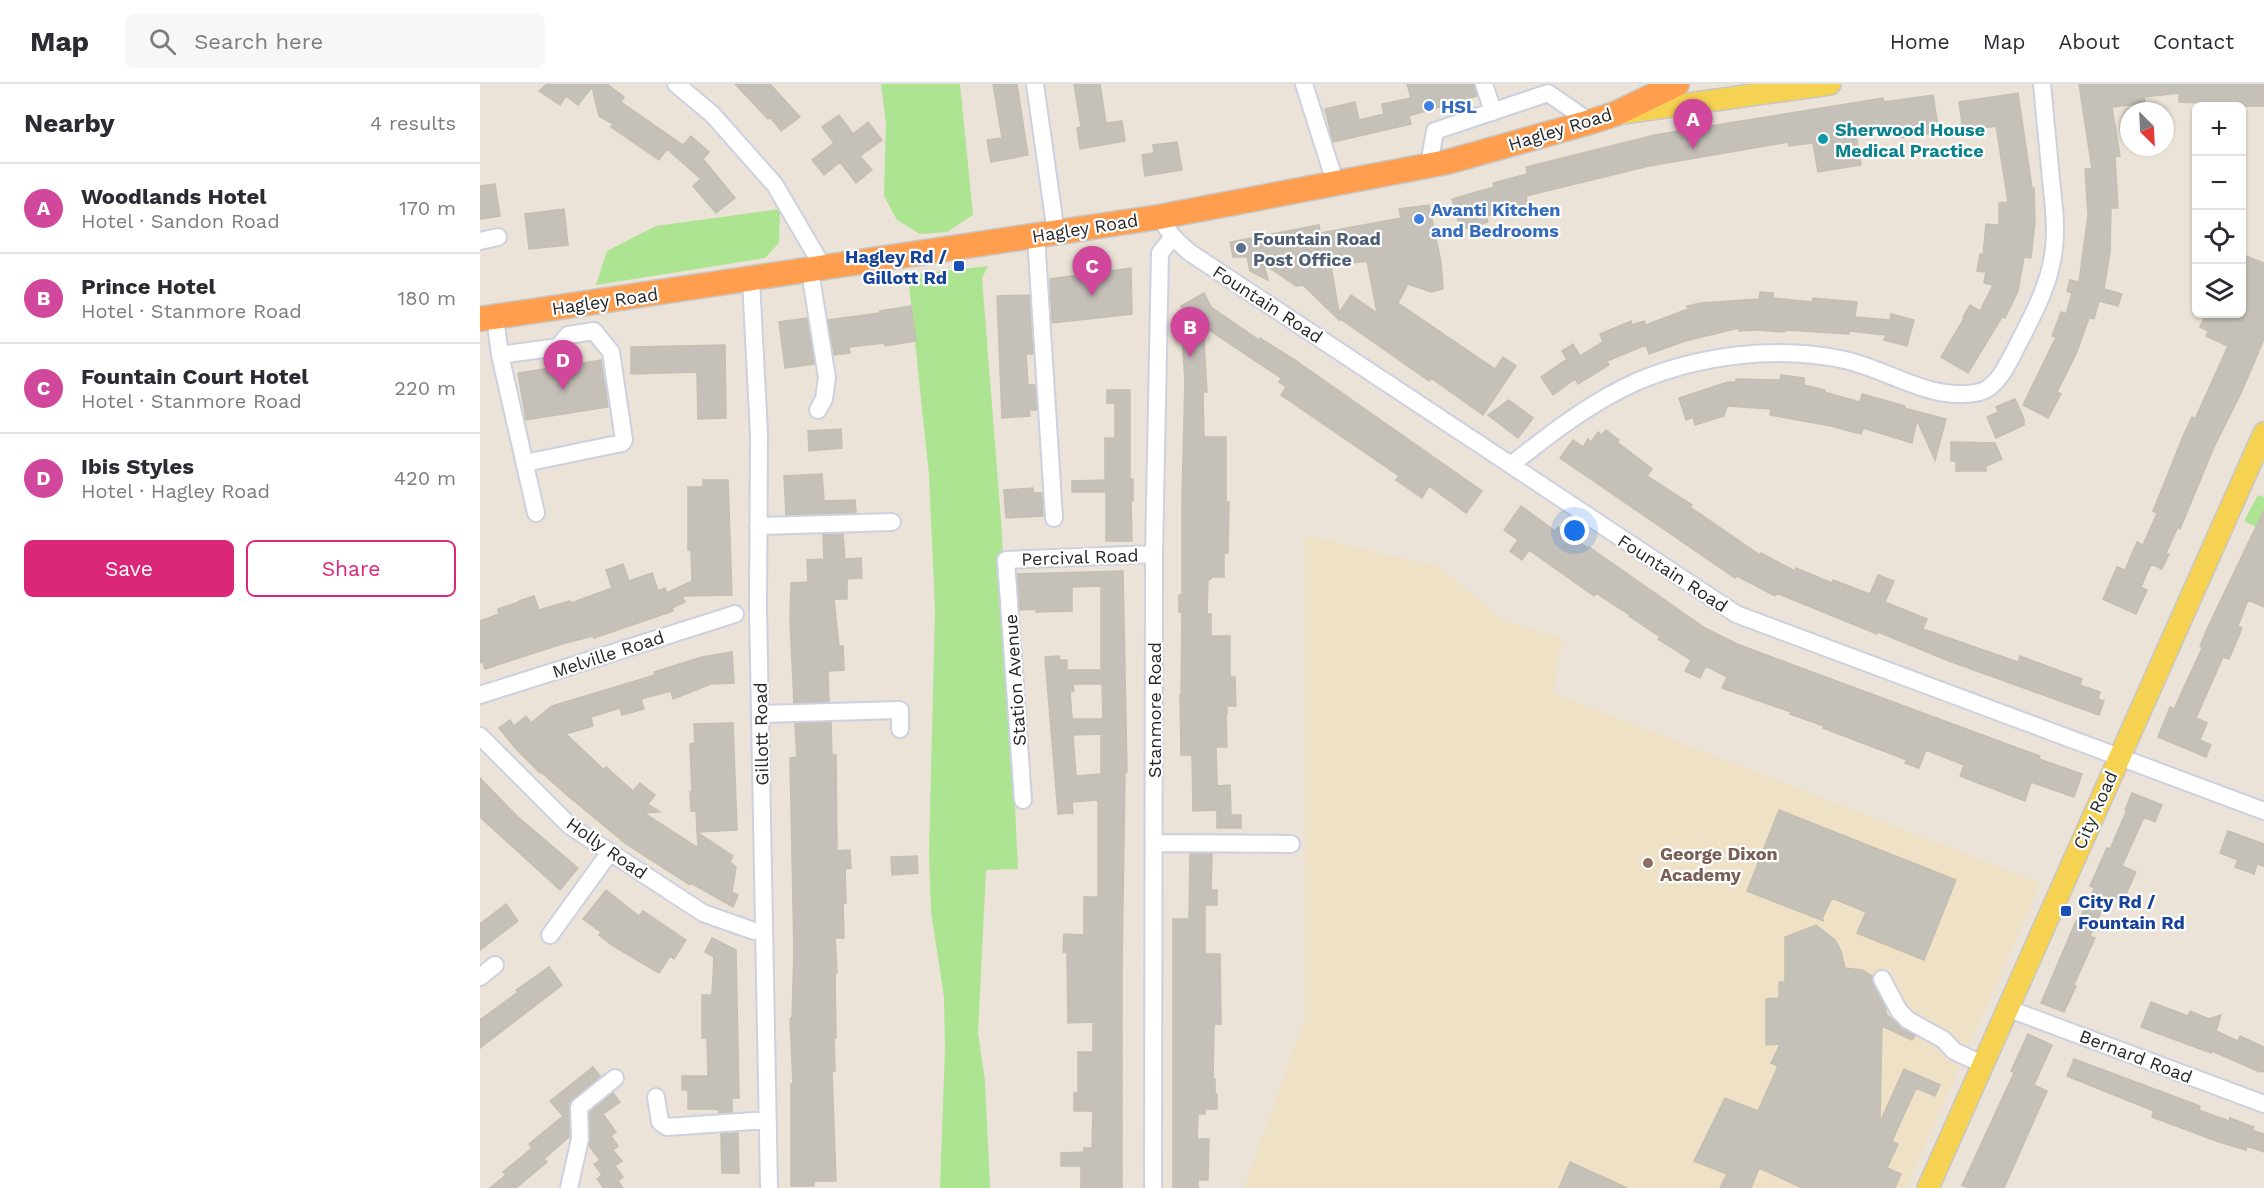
<!DOCTYPE html>
<html lang="en">
<head>
<meta charset="utf-8">
<style>
	:root { --surface:#fff; --page:#f7f7f7; --text:#2b2b33; --muted:#7c7c81; --line:#e1e1e2; --accent:#db2777 }
	body { margin:0; font-family:"Work Sans",sans-serif; background:var(--page); color:var(--text) }
	.controls { position:absolute; right:18px; top:18px; display:grid; overflow:hidden; border-radius:9px; box-shadow:0 2px 4px #0004 }
	.controls button { width:54px; height:54px; display:grid; place-items:center; padding:0; border:0; border-bottom:2px solid var(--line); background:var(--surface); color:var(--text); font:30px sans-serif }
	.compass { position:absolute; left:1640px; top:18px; width:54px; height:54px; border-radius:50%; background:var(--surface); box-shadow:0 2px 4px #0004; rotate:156deg }
	.you { position:absolute; left:1095px; top:447px; width:21px; height:21px; margin:-15px; border:4px solid #fff; border-radius:50%; background:#1a73e8; box-shadow:0 0 0 9px #1a73e833 }
	.badge { display:grid; place-items:center; width:39px; height:39px; border-radius:50%; background:var(--accent); color:#fff; font-size:20px; font-weight:700 }
	.pin { position:absolute; translate:-50% -50px; filter:drop-shadow(0 2px 3px #0008) }
	.pin::after { content:''; position:absolute; top:32px; width:21px; height:18px; background:inherit; clip-path:polygon(0 0,100% 0,50% 100%) }
	.list { margin:0; padding:0; list-style:none }
	h2 { display:flex; justify-content:space-between; align-items:center; height:78px; margin:0; padding:0 24px; font-size:26px }
	h2 small { font-size:20px; font-weight:400; color:var(--muted) }
	.list li { display:grid; grid-template-columns:39px 1fr auto; gap:18px; align-items:center; box-sizing:border-box; height:90px; padding:0 24px; border-top:2px solid var(--line) }
	.list b { display:block; font-size:22px; white-space:nowrap }
	.list p { margin:0; font-size:20px; white-space:nowrap; color:var(--muted) }
	.list em { font-size:20px; font-style:normal; color:var(--muted) }
	.actions { display:flex; gap:12px; padding:18px 24px }
	.actions a { flex:1; padding:14px 0; border:2px solid var(--accent); border-radius:9px; text-align:center; font-size:21px; color:var(--accent) }
	.actions .main { background:var(--accent); color:#fff }
	.icon { flex:none; width:33px; height:33px; fill:none; stroke:currentColor; stroke-width:2; stroke-linecap:round; stroke-linejoin:round }
	.map { position:relative; flex:none; width:1784px; height:1104px; overflow:hidden }
	header { display:flex; align-items:center; gap:36px; box-sizing:border-box; height:84px; padding:0 30px; background:var(--surface); border-bottom:2px solid var(--line) }
	header strong { font-size:28px }
	nav { display:flex; gap:33px; margin-inline-start:auto; font-size:21px }
	.search { width:420px; height:54px; background:var(--page); display:flex; align-items:center; gap:15px; box-sizing:border-box; padding:0 21px; border-radius:9px; color:var(--muted); font-size:22px }
	main { display:flex }
	aside { flex:1; background:var(--surface) }
	.map>svg:first-child { display:block }
</style>
</head>
<body>
<header>
<strong>Map</strong>
<div class="search"><svg class="icon" aria-label="search" viewBox="0 0 24 24"><circle cx="10" cy="10" r="6"/><path d="M15 15l6 6"/></svg>Search here</div>
<nav><a>Home</a><a>Map</a><a>About</a><a>Contact</a></nav>
</header>
<main>
<aside>
<h2>Nearby<small>4 results</small></h2>
<ul class="list">
<li><span class="badge" style="background:#d1479c">A</span><div><b>Woodlands Hotel</b><p>Hotel · Sandon Road</p></div><em>170 m</em></li>
<li><span class="badge" style="background:#d1479c">B</span><div><b>Prince Hotel</b><p>Hotel · Stanmore Road</p></div><em>180 m</em></li>
<li><span class="badge" style="background:#d1479c">C</span><div><b>Fountain Court Hotel</b><p>Hotel · Stanmore Road</p></div><em>220 m</em></li>
<li><span class="badge" style="background:#d1479c">D</span><div><b>Ibis Styles</b><p>Hotel · Hagley Road</p></div><em>420 m</em></li>
</ul>
<div class="actions"><a class="main">Save</a><a>Share</a></div>
</aside>
<div class="map">
<svg width="1784" height="1104" viewBox="0 0 1784 1104">
	<rect width="100%" height="100%" fill="#ebe3d7"/>
	<path fill="#eee1c6" d="M825 451 960 483 1023 536 1083 555 1073 609 1561 799 1426 1104H764L825 934Z"/>
	<path fill="#ace491" d="M401 0H480L493 131 467 148 440 150 417 136 404 112 406 39Z
		M300 125 299 159 285 174 116 201 127 167 176 142Z
		M508 182 502 194 522 449 538 785 506 786 498 949 505 997 510 1104H460L465 964 464 913 451 828 449 770 455 526 449 391 428 191Z
		M1778 411 1784 413V447L1764 437Z"/>
	<path fill="#c5c0b8" stroke="#c5bfb2" stroke-width="1.5" fill-rule="evenodd" d="M67 0H127L144 13 141 18 203 61 211 52 229 68 223 75 255 114 236 129 213 102 221 95 187 65 179 76 131 43 133 40 119 32 112 3 98 21 86 12 80 21 59 7Z
		M255 0H290L320 33 301 47 290 33 288 35Z
		M513 0H537L548 71 511 78 507 56 522 54Z
		M594 0H620L626 39 642 37 645 57 600 65 597 44 601 43Z
		M927 0H994L997 12 929 32 931 40 853 58 845 25 875 18 879 36 904 30 902 20 931 14Z
		M1599 0H1784V22H1747V20L1699 18V9L1664 13 1665 19 1632 23 1640 72 1635 73 1638 124H1631L1630 168 1624 205 1642 210 1638 222 1619 217 1614 235 1609 234 1596 270 1577 308 1581 310 1568 334 1543 321 1576 253 1572 252 1581 228 1586 230 1592 209 1587 207 1590 196 1599 198 1608 131 1605 85H1612Z
		M1538 9 1552 104H1554L1555 137 1551 174 1544 173 1538 207 1525 234 1522 233 1488 289 1461 273 1485 233H1483L1490 221 1500 227 1513 201 1504 199 1506 188 1497 187 1500 170 1503 171 1506 140 1519 141V119L1528 118 1516 42 1483 47 1479 18Z
		M1453 11 1459 48 1420 54 1419 44 1376 51 1381 81 1338 88 1333 59 1309 62V58L1169 82 1046 112 1048 122 1006 132 1008 138 981 146 972 115 1014 103 1013 99 1047 90 1046 83 1175 51 1403 14 1404 18Z
		M359 31 373 50 388 38 402 56 380 72 392 86 376 99 360 78 344 91 332 76 354 59 342 43Z
		M697 58 702 86 665 92 662 71 674 69 673 61Z
		M15 100 20 132 0 135V102Z
		M949 121 961 178 963 205 951 208 928 200 918 219 1015 285 1023 273 1036 282 1003 331 951 294 949 297 859 234 860 237 823 201 816 202 784 180 788 196 770 187 767 173H753L750 158 839 141 840 149 921 134 919 125ZM887 177 897 229 871 211 859 229 851 182Z
		M84 125 88 161 49 165 45 130Z
		M1761 170 1784 179V255L1761 309 1734 363 1700 445 1698 443 1686 469 1689 470 1682 485 1671 480 1661 503 1667 506 1656 530 1623 515 1637 483 1645 486 1657 458 1663 461 1677 429 1673 427 1704 350 1712 333 1715 335 1748 262 1726 252 1728 247 1720 243 1726 230H1761Z
		M651 184 652 230 572 239 570 195Z
		M1280 208 1293 209V214L1332 218 1333 214 1377 218 1375 233 1410 236 1411 230 1434 236 1427 262 1404 256 1406 251 1369 247V250L1305 246V248L1277 246 1259 247V244L1205 257 1169 270 1166 261 1127 277 1129 281 1098 300 1095 295 1073 311 1061 293 1087 275 1082 267 1093 260 1100 272 1123 258 1120 250 1151 237 1152 241 1164 237 1166 241 1208 225 1207 222 1221 219 1279 215Z
		M724 209 731 223 779 256 780 254 815 276 1002 407 986 429 949 402 942 414 916 396 919 392 801 311 806 303 799 298 801 294 723 242 727 308H723L724 353H746V418H749L748 469H744V493H731V495L728 496 727 530H731V552H750V593H755L756 622H747V630L746 631 747 663H736L737 697V702L750 701 751 731H761V744H737V726L713 727 712 671H701L700 611H701L702 528H699V511H702V413L705 296 702 255H719L701 222Z
		M549 211 553 270H546L548 301H555L557 326H549L550 332 522 334 517 212Z
		M431 222 436 257 405 262 404 259 369 263 370 269 354 271 348 236 400 229V227Z
		M327 234 334 280 305 284 299 238Z
		M245 261 246 334 218 335 217 288 151 290V263Z
		M121 276 128 323 46 336 38 289Z
		M1301 291 1324 294V301L1345 306 1344 308 1380 318 1382 310 1425 322 1424 324 1466 335 1455 376 1437 336 1432 359 1383 344 1381 350 1351 342 1290 331 1291 325 1247 322 1244 332 1215 341 1213 333 1206 336 1199 314 1248 298H1256V295L1300 296Z
		M627 306H650V395H653V417H651L652 457H626V408H592V397L625 396V354H635V319H627Z
		M1535 315 1544 335V341L1516 354 1507 333 1518 328 1516 323Z
		M1029 316 1053 334 1038 354 1008 331Z
		M361 345 362 364 329 367 328 347Z
		M1126 346 1139 356 1137 358 1172 385 1167 392 1212 421 1210 423 1280 471 1281 469 1315 487 1316 484 1352 499 1353 496 1390 510 1398 491 1414 497 1405 518 1447 535 1443 545 1538 578 1540 572 1602 595 1600 601 1620 608 1618 615 1624 617 1619 631 1469 577 1398 548 1397 550 1296 509 1295 512 1257 492 1255 494 1080 374 1093 356 1103 363 1108 355 1111 358 1118 348 1122 351Z
		M1471 358 1515 359 1522 375 1506 382V387H1476V377H1471Z
		M342 390 344 417 375 416 376 429 306 431 304 392Z
		M223 396H248L252 511 202 512 205 518 192 524 193 527 114 554 113 552 82 560 5 585 3 578 0 579V537L19 530 18 525 39 518V517L54 512 59 526 90 517 91 519 132 504 126 486 143 480 149 497 172 489 178 507 185 504 187 509 212 497 211 466H208V403H223Z
		M553 404V409H562L563 432 526 434 524 406Z
		M1041 422 1075 447 1078 443 1108 464 1109 463 1225 544 1257 560 1543 666 1560 672 1559 675 1602 690 1594 713 1551 698 1545 717 1480 692 1484 681 1446 666 1439 684 1425 679 1427 676 1343 644 1344 642 1310 630 1311 628 1242 604 1247 593 1226 582 1220 594 1205 587 1211 576 1178 555 1180 553 1149 532 1150 531 1116 509 1114 512 1049 466 1042 476 1030 467 1038 456 1024 446Z
		M1784 426V523L1768 516 1758 542 1762 544 1749 575 1743 573 1716 634 1727 639 1720 656 1731 661 1726 673 1678 653 1690 623 1694 625 1722 564 1720 562 1727 545Z
		M363 450 365 475 381 474 382 494 367 495V515H354L359 562H363L364 586 348 587 349 618 314 619 310 537 311 499 328 498 327 476 344 475 343 451Z
		M643 487 647 688H645L642 883V1104H601V1082H581V1069L604 1068V1064H612L613 1027H594V1009H598V968H613V938L588 939 587 868H583L584 850 604 851V813H618V716L592 718 593 729 578 730 565 573 579 572 580 576H587V586H621V502L592 503V527L556 528V525L540 526 537 490ZM593 600H622L623 635H592L590 608 594 607ZM621 650V690L596 692 593 651Z
		M252 568 254 599 231 600 193 615 191 607 161 615 164 625 142 631 140 624 111 633 113 642 86 650 124 686 126 683 153 707 160 699 175 711 168 720 180 728 164 729 218 764 216 727H211L210 708H212L210 660 215 659 214 640 253 639 257 746 217 748 253 772 250 778 256 783 252 808 258 811 253 823 211 799 210 801 146 760 88 712 61 688 60 689 37 666 19 644 30 636 34 642 46 632 51 639 72 622 175 591 174 588 222 573Z
		M351 638 352 671H356L357 767 370 766 371 784 365 785 366 819 363 820 364 854H355L357 889H355L356 954H354L355 987H352L356 1097H334V1102H311V1000H313L310 935 312 934 314 868 310 674 317 673 315 639Z
		M0 694 38 733 98 784 80 806 0 733Z
		M1652 709 1682 721 1675 738 1664 733 1642 782 1656 788 1643 817 1629 811 1610 852 1615 854 1594 901 1596 902 1584 928 1561 919 1596 837 1598 838 1614 804 1610 802 1627 764 1630 765 1647 726H1645Z
		M1299 726 1476 796 1444 876 1377 849 1386 828 1352 814 1342 835 1344 837 1267 807Z
		M1748 747 1784 760V782L1777 780 1774 790 1755 783 1758 776 1740 769Z
		M710 770H732L731 806H737V821H725V870H740L741 940H734L733 995H735V1010H737V1025H725V1030H718L717 1055H729L728 1096H718V1104H693V835H709Z
		M437 772 438 789 412 791 411 773Z
		M126 806 159 832 163 827 206 856 194 875 190 872 179 889 133 862 119 851 121 848 103 835Z
		M26 820 38 837 0 866V840Z
		M1336 841 1355 856 1361 867 1365 884 1382 886 1392 892 1393 900 1406 925V930L1423 945 1435 952 1432 956 1402 942 1400 1038 1424 985 1460 1001 1455 1012 1436 1004 1412 1057 1418 1060 1407 1084 1421 1090 1415 1104H1322L1279 1084 1271 1104H1240L1247 1090 1214 1077 1245 1014 1278 1027 1298 982 1291 979 1300 960 1286 961V915L1299 914V898H1305V853Z
		M232 854 256 866 259 1014H252V1028L239 1029V1026L233 1025H208V1006H202V992H228L227 954H222V911H232L234 873 225 868Z
		M69 883 82 901 0 964V936L38 908 36 906Z
		M1671 918 1708 932 1710 927 1729 935 1741 931 1736 947 1758 957 1760 952 1784 963V988L1781 987 1780 988 1732 967 1731 969 1661 943Z
		M1548 950 1572 961 1554 1001 1567 1007 1524 1104H1489L1482 1101 1534 989 1531 987Z
		M1594 975 1720 1022 1719 1026 1749 1037 1750 1034 1774 1043 1772 1046 1784 1050V1068L1767 1062 1766 1066 1739 1058 1672 1033 1674 1027 1587 992Z
		M113 983 120 992 89 1019V1053L64 1075 67 1078 36 1104H10L26 1091 23 1088 52 1064 49 1060 83 1032 70 1017Z
		M133 1009 140 1018 123 1030 136 1048 131 1052 138 1062 133 1066 142 1077 135 1082 143 1093 138 1097 143 1104H124L117 1095 122 1091 114 1080 120 1076 109 1062 110 1028Z
		M258 1049 259 1089H242L241 1050Z
		M1090 1078 1147 1104H1079Z"/>
	<g fill="none" stroke-linecap="round" stroke-linejoin="round">
		<defs>
			<path id="minor" d="M196 0 232 30 295 101 344 185
				M555 0 576 149
				M824 0 855 98
				M1004 0 1013 28
				M949 81 955 47 1068 9 1110 38
				M679 133 693 153 709 168 1256 530 1784 727
				M556 152 574 434
				M0 157 18 153
				M330 187 347 294 344 315 338 326
				M271 196 279 350 278 525 289 1104
				M15 233 20 271 56 429
				M20 271 78 263 88 251 114 247 131 268 144 356 142 359 45 379
				M1032 380C1070 350 1111 318 1156 298 1219 271 1298 261 1365 276 1410 286 1452 319 1500 308 1517 304 1529 278 1536 264 1553 231 1571 199 1574 163 1577 140 1573 117 1571 95 1568 63 1565 32 1562 0
				M278 442 412 438
				M0 611 255 530
				M280 630 420 626V645
				M0 652 90 742 223 829 274 847
				M543 716 526 476 674 470
				M674 759 811 760
				M70 851 130 768
				M0 893 15 881
				M1402 895 1419 927 1428 936 1464 956 1474 967 1504 981
				M1529 925 1784 1020
				M176 1013 180 1038 187 1043 288 1036
				M89 1104 100 1055 99 1023 135 994
				M673 1104 674 470 680 169 693 153"/>
			<path id="major" d="M1143 29 1350 0
				M1448 1104 1784 349"/>
			<path id="highway" d="M0 235 679 133 967 78 1110 38 1135 30 1197 0"/>
		</defs>
		<use href="#minor" stroke="#cdd0e1" stroke-width="20"/>
		<use href="#major" stroke="#c7c7c7" stroke-width="24"/>
		<use href="#highway" stroke="#c7c7c7" stroke-width="27"/>
		<use href="#minor" stroke="#fff" stroke-width="16"/>
		<use href="#major" stroke="#f5d252" stroke-width="21"/>
		<use href="#highway" stroke="#ff9e4e" stroke-width="24"/>
	</g>
	<g fill="#3f7fe0" stroke="#fff" stroke-width="2">
		<circle cx="949" cy="22" r="6"/>
		<circle cx="939" cy="135" r="6"/>
	</g>
	<circle fill="#0f9aa8" stroke="#fff" stroke-width="2" cx="1343" cy="55" r="6"/>
	<circle fill="#5c6f8a" stroke="#fff" stroke-width="2" cx="761" cy="164" r="6"/>
	<g fill="#1a4fb4" stroke="#fff" stroke-width="2">
		<rect x="473" y="176" width="12" height="12" rx="3"/>
		<rect x="1580" y="821" width="12" height="12" rx="3"/>
	</g>
	<circle fill="#8d6e63" stroke="#fff" stroke-width="2" cx="1168" cy="779" r="6"/>
	<g text-anchor="middle" dominant-baseline="central" stroke-width="4.5" stroke-linejoin="round" paint-order="stroke">
		<g font-size="18" font-weight="bold" fill="#366cbe" stroke="#fff" text-anchor="start">
			<text x="961" y="22">HSL</text>
			<text x="951" y="125">Avanti Kitchen<tspan x="951" dy="21">and Bedrooms</tspan></text>
		</g>
		<g font-size="18" fill="#272727" stroke="#fff">
			<text transform="translate(1080 45) rotate(-17)">Hagley Road</text>
			<text transform="translate(605 144) rotate(-9)">Hagley Road</text>
			<text transform="translate(125 217) rotate(-8)">Hagley Road</text>
			<text transform="translate(788 220) rotate(33)">Fountain Road</text>
			<text transform="translate(600 473) rotate(-2)">Percival Road</text>
			<text transform="translate(1193 489) rotate(33)">Fountain Road</text>
			<text transform="translate(128 570) rotate(-18)">Melville Road</text>
			<text transform="translate(535 596) rotate(-94)">Station Avenue</text>
			<text transform="translate(674 626) rotate(-90)">Stanmore Road</text>
			<text transform="translate(281 650) rotate(-91)">Gillott Road</text>
			<text transform="translate(1615 726) rotate(-66)">City Road</text>
			<text transform="translate(127 764) rotate(35)">Holly Road</text>
			<text transform="translate(1656 972) rotate(21)">Bernard Road</text>
		</g>
		<g font-size="18" font-weight="bold" fill="#0d838f" stroke="#fff" text-anchor="start">
			<text x="1355" y="45">Sherwood House<tspan x="1355" dy="21">Medical Practice</tspan></text>
		</g>
		<g font-size="18" font-weight="bold" fill="#4e5e75" stroke="#fff" text-anchor="start">
			<text x="773" y="154">Fountain Road<tspan x="773" dy="21">Post Office</tspan></text>
		</g>
		<g font-size="18" font-weight="bold" fill="#164399" stroke="#fff" text-anchor="end">
			<text x="467" y="172">Hagley Rd /<tspan x="467" dy="21">Gillott Rd</tspan></text>
			<text x="1598" y="817" text-anchor="start">City Rd /<tspan x="1598" dy="21">Fountain Rd</tspan></text>
		</g>
		<g font-size="18" font-weight="bold" fill="#785e54" stroke="#fff" text-anchor="start">
			<text x="1180" y="769">George Dixon<tspan x="1180" dy="21">Academy</tspan></text>
		</g>
	</g>
</svg>
<div class="controls">
<button>+</button>
<button>−</button>
<button><svg class="icon" aria-label="locate" viewBox="0 0 24 24"><circle cx="12" cy="12" r="6"/><path d="M12 2v4M12 18v4M2 12h4M18 12h4"/></svg></button>
<button><svg class="icon" aria-label="layers" viewBox="0 0 24 24"><path d="M12 4l9 5-9 5-9-5zM3 14l9 5 9-5"/></svg></button>
</div>
<svg class="compass" viewBox="-18 -18 36 36"><path d="M0-13l5 13h-10z" fill="#e53935"/><path d="M0 13l5-13h-10z" fill="#7c7c81"/></svg>
<div class="you"></div>
<div class="pin badge" style="left:1213px;top:65px;background:#d1479c">A</div>
<div class="pin badge" style="left:710px;top:273px;background:#d1479c">B</div>
<div class="pin badge" style="left:612px;top:212px;background:#d1479c">C</div>
<div class="pin badge" style="left:83px;top:306px;background:#d1479c">D</div>
</div>
</main>
</body>
</html>
